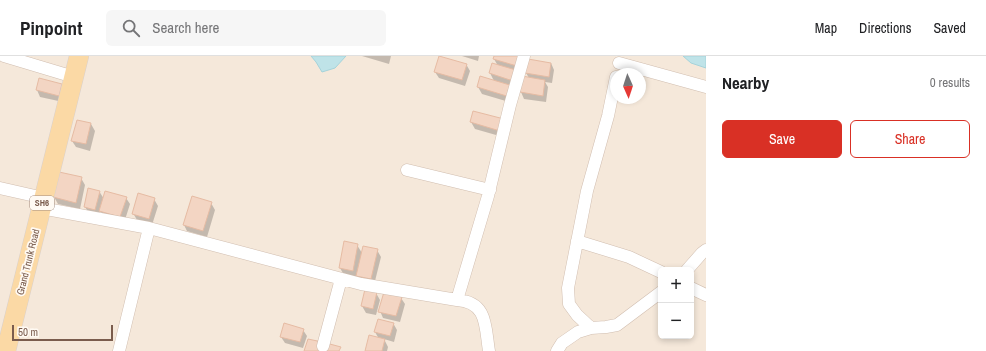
<!DOCTYPE html>
<html lang="en">
<head>
<meta charset="utf-8">
<style>
	:root { --surface:#fff; --page:#f6f6f6; --text:#202124; --muted:#757577; --line:#e0e0e0; --accent:#d93025 }
	body { margin:0; font-family:"Archivo Narrow",sans-serif; background:var(--page); color:var(--text) }
	.controls { position:absolute; right:12px; bottom:12px; display:grid; overflow:hidden; border-radius:6px; box-shadow:0 2px 6px #0003 }
	.controls button { width:36px; height:36px; display:grid; place-items:center; padding:0; border:0; border-bottom:1px solid var(--line); background:var(--surface); color:var(--text); font:20px sans-serif }
	.compass { position:absolute; left:610px; top:12px; width:36px; height:36px; border-radius:50%; background:var(--surface); box-shadow:0 2px 6px #0003; rotate:177deg }
	.scale { position:absolute; left:12px; bottom:10px; width:101px; box-sizing:border-box; padding-left:4px; border:2px solid #7a5c4d; border-top:0; font-size:11px; line-height:14px; white-space:nowrap; color:#7a5c4d; -webkit-text-stroke:3px #fffaf3; paint-order:stroke }
	.list { margin:0; padding:0; list-style:none }
	h2 { display:flex; justify-content:space-between; align-items:center; height:52px; margin:0; padding:0 16px; font-size:17px }
	h2 small { font-size:13px; font-weight:400; color:var(--muted) }
	.actions { display:flex; gap:8px; padding:12px 16px }
	.actions a { flex:1; padding:9px 0; border:1px solid var(--accent); border-radius:6px; text-align:center; font-size:14px; color:var(--accent) }
	.actions .main { background:var(--accent); color:#fff }
	.icon { flex:none; width:22px; height:22px; fill:none; stroke:currentColor; stroke-width:2; stroke-linecap:round; stroke-linejoin:round }
	.map { position:relative; flex:none; width:706px; height:295px; overflow:hidden }
	header { display:flex; align-items:center; gap:24px; box-sizing:border-box; height:56px; padding:0 20px; background:var(--surface); border-bottom:1px solid var(--line) }
	header strong { font-size:19px }
	nav { display:flex; gap:22px; margin-inline-start:auto; font-size:14px }
	.search { width:280px; height:36px; background:var(--page); display:flex; align-items:center; gap:10px; box-sizing:border-box; padding:0 14px; border-radius:6px; color:var(--muted); font-size:15px }
	main { display:flex }
	aside { flex:1; background:var(--surface) }
	.map>svg:first-child { display:block }
</style>
</head>
<body>
<header>
<strong>Pinpoint</strong>
<div class="search"><svg class="icon" aria-label="search" viewBox="0 0 24 24"><circle cx="10" cy="10" r="6"/><path d="M15 15l6 6"/></svg>Search here</div>
<nav><a>Map</a><a>Directions</a><a>Saved</a></nav>
</header>
<main>
<div class="map">
<svg width="706" height="295" viewBox="0 0 706 295">
	<rect width="100%" height="100%" fill="#fdf6ec"/>
	<path fill="#f5e8da" fill-rule="evenodd" d="M0 0H706V295H0ZM616 18H640V42H616ZM661 214H691V280H661Z"/>
	<path fill="#bfe3e8" stroke="#a5d3da" d="M311 0H346L335 12 322 16 316 6Z
		M683 0H706V12L691 7Z"/>
	<path fill="#0003" d="M362 0H391L389 8Z
		M462 0H479L478 5Z
		M495 0H523L513 47 482 38 478 31 481 21 494 25 490 17 493 8 498 10 494 3Z
		M551 7 554 14 552 27 545 26 548 31 546 46 524 43 521 36 529 22 526 17Z
		M466 8 470 15 465 30 439 22 435 16Z
		M40 23 62 29 66 36 63 46 40 41 37 34Z
		M503 64V81L475 73 471 66Z
		M77 65 91 68 95 75 90 95 76 91 72 85Z
		M81 122 85 129 80 153 58 148 54 141Z
		M99 135 104 143 126 142 130 148 124 167 104 161 100 154 99 160 89 157 85 151Z
		M154 143 158 150 152 169 137 164 133 157Z
		M211 147 215 154 207 181 187 175 184 169Z
		M357 189 362 197 377 194 381 201 374 229 344 219 340 212Z
		M376 237 380 244 376 259 366 257 362 250Z
		M401 242 405 248 400 266 383 262 380 255Z
		M393 267 397 274 394 286 384 283 388 291 387 295H366L379 283 375 276Z
		M303 274 307 280 303 292 285 287 281 281Z"/>
	<path fill="#f3d5c3" stroke="#e6bba3" d="M439 0 467 8 462 24 434 16Z
		M494 0H520L517 10 493 3Z
		M528 3 551 7 549 21 525 17Z
		M492 7 516 14 513 25 489 17Z
		M480 20 513 30 510 41 477 31Z
		M522 20 545 24 543 40 520 36Z
		M39 22 62 28 59 40 36 34Z
		M473 55 504 63 500 75 470 66Z
		M77 64 91 67 86 88 71 85Z
		M59 116 82 121 76 147 53 141Z
		M88 132 100 135 95 154 84 151Z
		M105 135 127 141 120 161 99 155Z
		M138 137 155 142 149 163 132 158Z
		M192 140 212 146 203 175 183 169Z
		M344 185 358 188 353 215 339 212Z
		M363 190 378 193 371 223 356 220Z
		M365 233 377 236 373 253 361 250Z
		M384 236 402 241 396 260 378 256Z
		M378 263 394 267 390 280 374 276Z
		M284 267 304 273 300 286 280 281Z
		M369 279 385 283 382 295H365Z
		M308 283 322 286 320 295H304Z
		M326 287 341 291 339 295H324Z"/>
	<g fill="none" stroke-linecap="round" stroke-linejoin="round">
		<defs>
			<path id="street" d="M4 0 74 21
				M619 7 706 31
				M407 114 490 134
				M0 132 44 142
				M41 152 149 172 361 228 457 244C488 246 485 271 489 295
				M577 185 629 201 661 216
				M687 214 702 197 706 194
				M691 232 706 239
				M457 244 488 140 510 49 524 0
				M591 272 577 259 569 248 568 232 587 135 608 60 616 21
				M323 290 341 223
				M119 295 149 172
				M557 295 562 287 578 276 591 272 606 271 617 269 661 236"/>
			<path id="primary" d="M6 295 79 0"/>
		</defs>
		<use href="#street" stroke="#d1beb0" stroke-width="13"/>
		<use href="#primary" stroke="#dad1cd" stroke-width="20"/>
		<use href="#street" stroke="#fff" stroke-width="12"/>
		<use href="#primary" stroke="#fbd9a5" stroke-width="19"/>
	</g>
	<g text-anchor="middle" dominant-baseline="central" stroke-width="3.5" stroke-linejoin="round" paint-order="stroke">
		<rect fill="#fffaf3" stroke="#a28b7f" stroke-width="1" x="30" y="140" width="24" height="14" rx="3"/>
		<g font-size="9" font-weight="bold" fill="#7a5c4d">
			<text x="42" y="147">SH6</text>
		</g>
		<g font-size="10" fill="#7a5c4d" stroke="#fffaf3">
			<text transform="translate(28 206) rotate(-76)">Grand Trunk Road</text>
		</g>
	</g>
</svg>
<div class="controls">
<button>+</button>
<button>−</button>
</div>
<svg class="compass" viewBox="-18 -18 36 36"><path d="M0-13l5 13h-10z" fill="#e53935"/><path d="M0 13l5-13h-10z" fill="#757577"/></svg>
<div class="scale">50 m</div>
</div>
<aside>
<h2>Nearby<small>0 results</small></h2>
<ul class="list">
</ul>
<div class="actions"><a class="main">Save</a><a>Share</a></div>
</aside>
</main>
</body>
</html>
